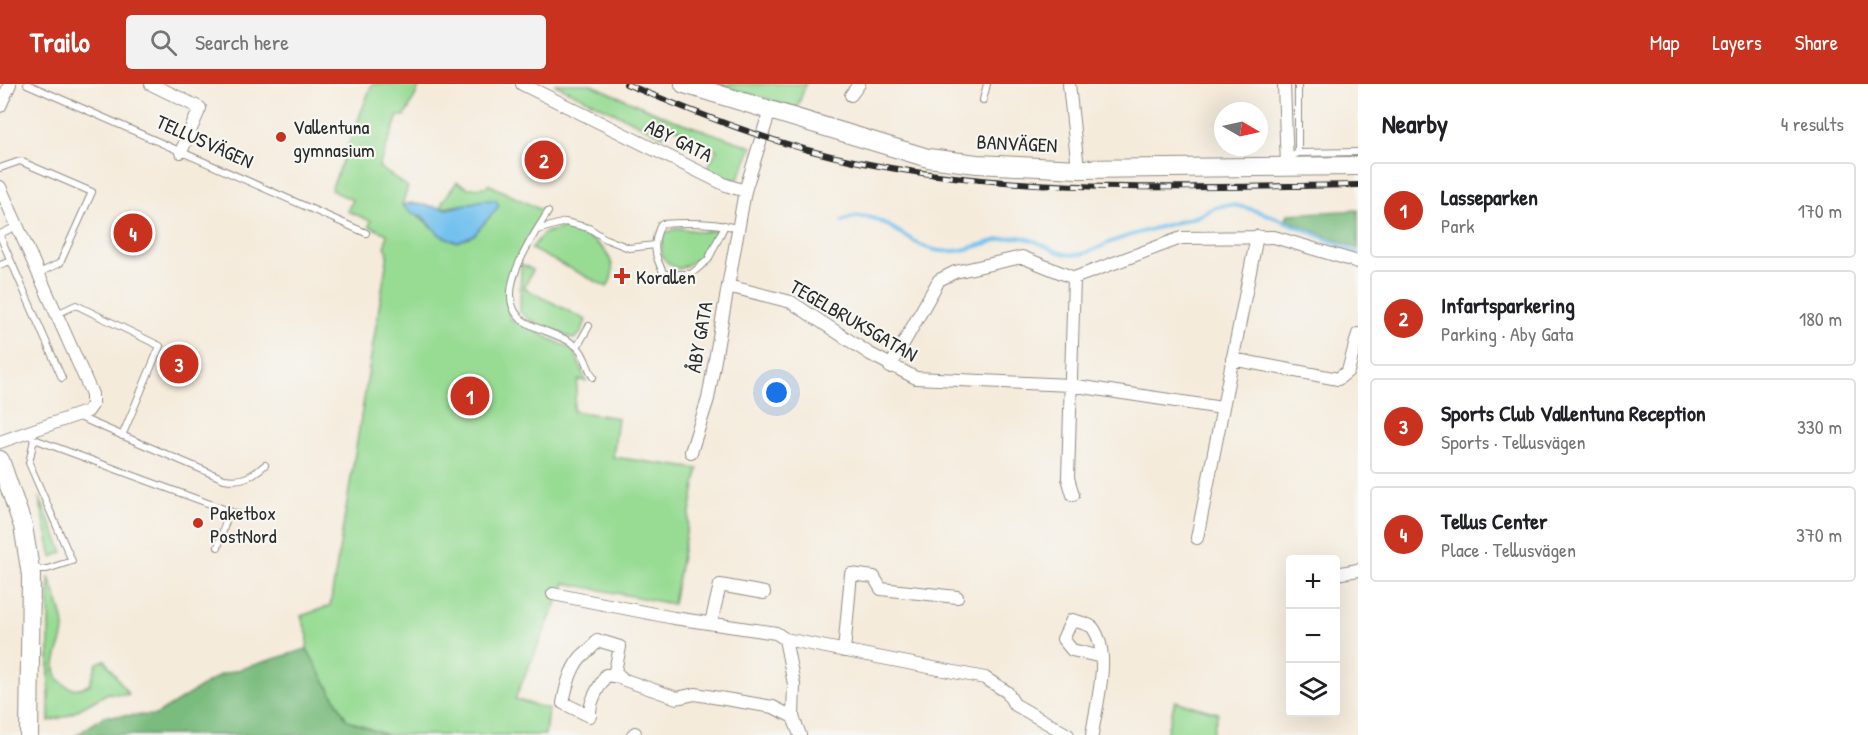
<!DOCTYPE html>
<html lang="en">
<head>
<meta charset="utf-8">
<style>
	:root { --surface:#fff; --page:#f2f2f2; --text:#202124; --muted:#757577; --line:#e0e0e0; --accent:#c8321e }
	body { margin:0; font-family:"Patrick Hand",sans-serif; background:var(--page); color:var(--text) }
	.controls { position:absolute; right:18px; bottom:18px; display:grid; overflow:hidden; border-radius:6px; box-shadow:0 6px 24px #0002 }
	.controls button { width:54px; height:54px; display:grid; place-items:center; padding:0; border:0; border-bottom:2px solid var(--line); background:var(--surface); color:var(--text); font:30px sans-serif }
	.compass { position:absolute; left:1214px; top:18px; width:54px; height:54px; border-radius:50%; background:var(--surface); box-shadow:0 6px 24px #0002; rotate:99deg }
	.you { position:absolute; left:777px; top:309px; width:21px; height:21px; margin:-15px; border:4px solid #fff; border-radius:50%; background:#1a73e8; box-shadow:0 0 0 9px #1a73e833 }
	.badge { display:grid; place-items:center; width:39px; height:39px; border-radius:50%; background:var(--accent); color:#fff; font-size:20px; font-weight:700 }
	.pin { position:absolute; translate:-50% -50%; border:3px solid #fff; box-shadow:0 2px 6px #0006 }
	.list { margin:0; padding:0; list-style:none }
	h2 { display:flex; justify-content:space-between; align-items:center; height:78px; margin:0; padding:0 24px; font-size:26px }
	h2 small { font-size:20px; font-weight:400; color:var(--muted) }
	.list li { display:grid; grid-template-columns:39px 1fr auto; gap:18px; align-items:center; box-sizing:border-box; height:96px; margin:0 12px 12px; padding:0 12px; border:2px solid var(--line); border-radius:6px }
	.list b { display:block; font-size:22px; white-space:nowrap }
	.list p { margin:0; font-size:20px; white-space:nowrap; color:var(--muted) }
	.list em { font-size:20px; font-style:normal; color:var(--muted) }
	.icon { flex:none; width:33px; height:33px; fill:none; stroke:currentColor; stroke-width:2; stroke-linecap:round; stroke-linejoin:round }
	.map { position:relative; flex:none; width:1358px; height:651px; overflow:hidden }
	header { display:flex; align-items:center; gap:36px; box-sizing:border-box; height:84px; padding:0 30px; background:var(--accent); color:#fff }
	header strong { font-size:28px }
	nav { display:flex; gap:33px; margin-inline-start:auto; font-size:21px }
	.search { width:420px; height:54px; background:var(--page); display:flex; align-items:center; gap:15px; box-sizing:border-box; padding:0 21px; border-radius:6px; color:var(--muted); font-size:22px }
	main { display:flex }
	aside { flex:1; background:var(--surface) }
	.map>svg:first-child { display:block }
</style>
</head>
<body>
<header>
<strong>Trailo</strong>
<div class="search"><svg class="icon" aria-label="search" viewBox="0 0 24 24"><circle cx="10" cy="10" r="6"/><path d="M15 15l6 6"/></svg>Search here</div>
<nav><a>Map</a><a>Layers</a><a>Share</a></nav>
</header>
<main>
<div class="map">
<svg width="1358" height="651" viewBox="0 0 1358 651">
	<rect width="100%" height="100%" fill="#f6f6f2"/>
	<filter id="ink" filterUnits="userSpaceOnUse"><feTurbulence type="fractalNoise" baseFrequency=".0167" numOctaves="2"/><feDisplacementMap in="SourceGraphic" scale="12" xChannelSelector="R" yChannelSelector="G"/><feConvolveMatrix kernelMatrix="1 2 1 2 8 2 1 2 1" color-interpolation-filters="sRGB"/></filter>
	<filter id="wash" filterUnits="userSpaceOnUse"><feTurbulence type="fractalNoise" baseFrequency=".008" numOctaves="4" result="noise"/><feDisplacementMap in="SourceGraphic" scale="24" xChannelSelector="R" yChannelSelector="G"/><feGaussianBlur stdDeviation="1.35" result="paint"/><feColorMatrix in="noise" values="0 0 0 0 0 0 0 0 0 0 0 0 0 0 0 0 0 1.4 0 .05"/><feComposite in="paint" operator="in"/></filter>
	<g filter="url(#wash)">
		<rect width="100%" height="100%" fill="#f5ebdb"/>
		<path fill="#98dc94" stroke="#628460" stroke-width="1.5" d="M372 0H421L405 32H398L379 83 408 103 402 121C413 130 423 133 432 144L495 116 441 124 443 117 457 98 468 104 486 103 488 100 543 127C528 153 498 205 511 236L574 266 586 297 578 296 573 327 618 334 613 373 698 385 673 520 565 499 515 615 548 625 545 651H386L347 636 307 565 308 552 301 532 330 522 388 169 385 162 387 150 369 142 371 137 347 127 353 116 331 106Z
			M554 0H590L671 35 752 63 738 95H730L707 85 717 66 669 41 663 52Z
			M715 0H806L797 24Z
			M565 143C590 150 626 173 607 203L531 165 544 149Z
			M679 144 702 148 718 145C708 164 700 176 679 185 659 177 659 168 664 149Z
			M521 180 533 186 524 204 586 236 581 249 574 255 529 235 520 228Z
			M39 413 63 468 52 473Z
			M49 493C54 509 63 527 64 543 65 562 43 585 64 600 72 607 80 605 90 600L97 579 105 576 129 611 108 609 67 632 49 637Z
			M1175 617 1218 629 1212 651H1166Z"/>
		<path fill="#7abc7e" stroke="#527454" stroke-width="1.5" d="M1358 126V165L1286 136 1288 130Z
			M307 565 347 636 386 651H77L104 632 156 631 220 591Z"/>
		<path fill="#73c1ee" stroke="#4f768c" stroke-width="1.5" d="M483 116H496L499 122 474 151 457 158 440 151 422 132 412 130 402 121 411 119 447 125Z"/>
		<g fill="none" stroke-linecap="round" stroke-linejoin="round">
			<path stroke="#73c1ee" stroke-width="4" d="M842 137C880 118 904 163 941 167 968 170 990 154 1017 153 1037 153 1053 171 1073 171 1087 171 1099 163 1111 158 1139 147 1170 141 1199 132 1208 127 1217 121 1228 121 1256 121 1329 157 1358 169"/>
		</g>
	</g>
	<g filter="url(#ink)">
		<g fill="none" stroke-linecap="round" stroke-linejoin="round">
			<defs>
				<path id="lane" d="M27 0 366 149
					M983 16 987 0
					M1298 69 1358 68
					M1288 74 1298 69V0
					M0 84 20 77 92 108 60 179 39 189
					M548 128C531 155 486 219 529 240 544 248 568 253 579 265 585 271 588 285 593 293
					M725 141 708 176 691 190H664C654 171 652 160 661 140 688 138 712 138 738 144
					M537 146 565 138 589 144 606 155 629 164 655 161
					M0 150 17 142
					M0 152 62 294
					M0 181 11 177
					M57 230 76 221 160 262 122 352
					M577 263 589 242
					M77 332 224 395C242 398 251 393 265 381
					M28 350 34 355 240 431
					M218 463 229 427
					M33 485H47L72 477 29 379 34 355"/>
				<path id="street" d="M151 0 200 24 181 68
					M522 0 726 101 745 107 770 26
					M1069 0 1078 85
					M1284 0 1287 82
					M851 11 859 0
					M0 22 10 0
					M0 103 92 310V321L88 327 0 358
					M728 202 791 218 870 270 916 294 1070 301 1222 324
					M1232 275 1338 295 1348 287 1358 250
					M890 283 939 196 955 188 1022 173 1074 194 1181 154 1274 153 1358 178
					M691 368 708 315 745 107
					M1073 411 1068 394 1074 194
					M1197 454 1257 152
					M1336 490 1358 486
					M553 510 674 534 776 549 785 555 985 594 1007 608 1014 620 1068 651
					M711 539 720 501 764 509
					M785 555 794 600 793 633
					M844 567 851 490 874 493 881 505 957 513
					M621 593 606 591C599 603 589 617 590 632L563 619C566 603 570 586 580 574 586 567 593 565 597 556L620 563 615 587 622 595 677 614 695 610 773 623 793 633 800 651
					M633 651 635 649
					M1092 651C1096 620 1112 570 1093 544 1090 540 1078 538 1072 536L1063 555 1072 566 1102 573"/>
				<path id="secondary" d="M684 0 928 74 977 80 1078 85 1358 82
					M0 376 23 442 31 491 29 651"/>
			</defs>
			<use href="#lane" stroke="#908b83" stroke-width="8"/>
			<use href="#street" stroke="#908b83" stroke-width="14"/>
			<use href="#secondary" stroke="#908b83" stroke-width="20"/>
			<use href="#lane" stroke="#fff" stroke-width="6"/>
			<use href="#street" stroke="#fff" stroke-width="12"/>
			<use href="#secondary" stroke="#fff" stroke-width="18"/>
			<defs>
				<path id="rail" d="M626 0C701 31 775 61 854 77 1020 112 1189 103 1358 101"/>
			</defs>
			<use href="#rail" stroke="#2b2b2b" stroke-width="6"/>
			<use href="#rail" stroke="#f6f6f2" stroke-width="4" stroke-dasharray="11" stroke-linecap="butt"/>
		</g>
	</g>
	<g fill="#c8321e" stroke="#f6f6f2" stroke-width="2">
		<circle cx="281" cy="53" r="6"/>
		<path d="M619 183h6v6h6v6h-6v6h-6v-6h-6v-6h6z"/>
		<circle cx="198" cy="439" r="6"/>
	</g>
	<g text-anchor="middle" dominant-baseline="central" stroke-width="4.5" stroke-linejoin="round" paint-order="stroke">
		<g font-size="20" fill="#2b2b2b" stroke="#f6f6f2" text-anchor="start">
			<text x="293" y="42">Vallentuna<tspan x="293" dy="23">gymnasium</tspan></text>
			<text x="636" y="192">Korallen</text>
			<text x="210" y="428">Paketbox<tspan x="210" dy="23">PostNord</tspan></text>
		</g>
		<g font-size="20" fill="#2b2b2b" stroke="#f6f6f2">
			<text transform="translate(679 56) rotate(26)">ABY GATA</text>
			<text transform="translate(205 57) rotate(24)">TELLUSVÄGEN</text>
			<text transform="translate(1017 59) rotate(3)">BANVÄGEN</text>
			<text transform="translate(854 236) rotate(30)">TEGELBRUKSGATAN</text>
			<text transform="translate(699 253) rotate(-80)">ÅBY GATA</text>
		</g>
	</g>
</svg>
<div class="controls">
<button>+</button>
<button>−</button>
<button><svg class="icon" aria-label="layers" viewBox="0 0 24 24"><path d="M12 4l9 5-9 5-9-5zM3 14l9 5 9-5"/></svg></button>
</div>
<svg class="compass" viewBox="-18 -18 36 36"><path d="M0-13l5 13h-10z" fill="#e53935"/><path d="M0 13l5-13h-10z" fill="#757577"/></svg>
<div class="you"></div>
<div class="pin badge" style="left:470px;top:312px">1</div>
<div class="pin badge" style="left:544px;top:76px">2</div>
<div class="pin badge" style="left:179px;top:280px">3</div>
<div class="pin badge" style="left:133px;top:149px">4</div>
</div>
<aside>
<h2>Nearby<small>4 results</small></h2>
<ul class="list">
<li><span class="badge">1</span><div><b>Lasseparken</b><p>Park</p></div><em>170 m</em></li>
<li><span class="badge">2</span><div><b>Infartsparkering</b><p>Parking · Aby Gata</p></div><em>180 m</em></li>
<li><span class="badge">3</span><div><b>Sports Club Vallentuna Reception</b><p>Sports · Tellusvägen</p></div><em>330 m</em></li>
<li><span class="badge">4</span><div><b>Tellus Center</b><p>Place · Tellusvägen</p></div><em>370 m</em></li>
</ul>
</aside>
</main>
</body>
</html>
